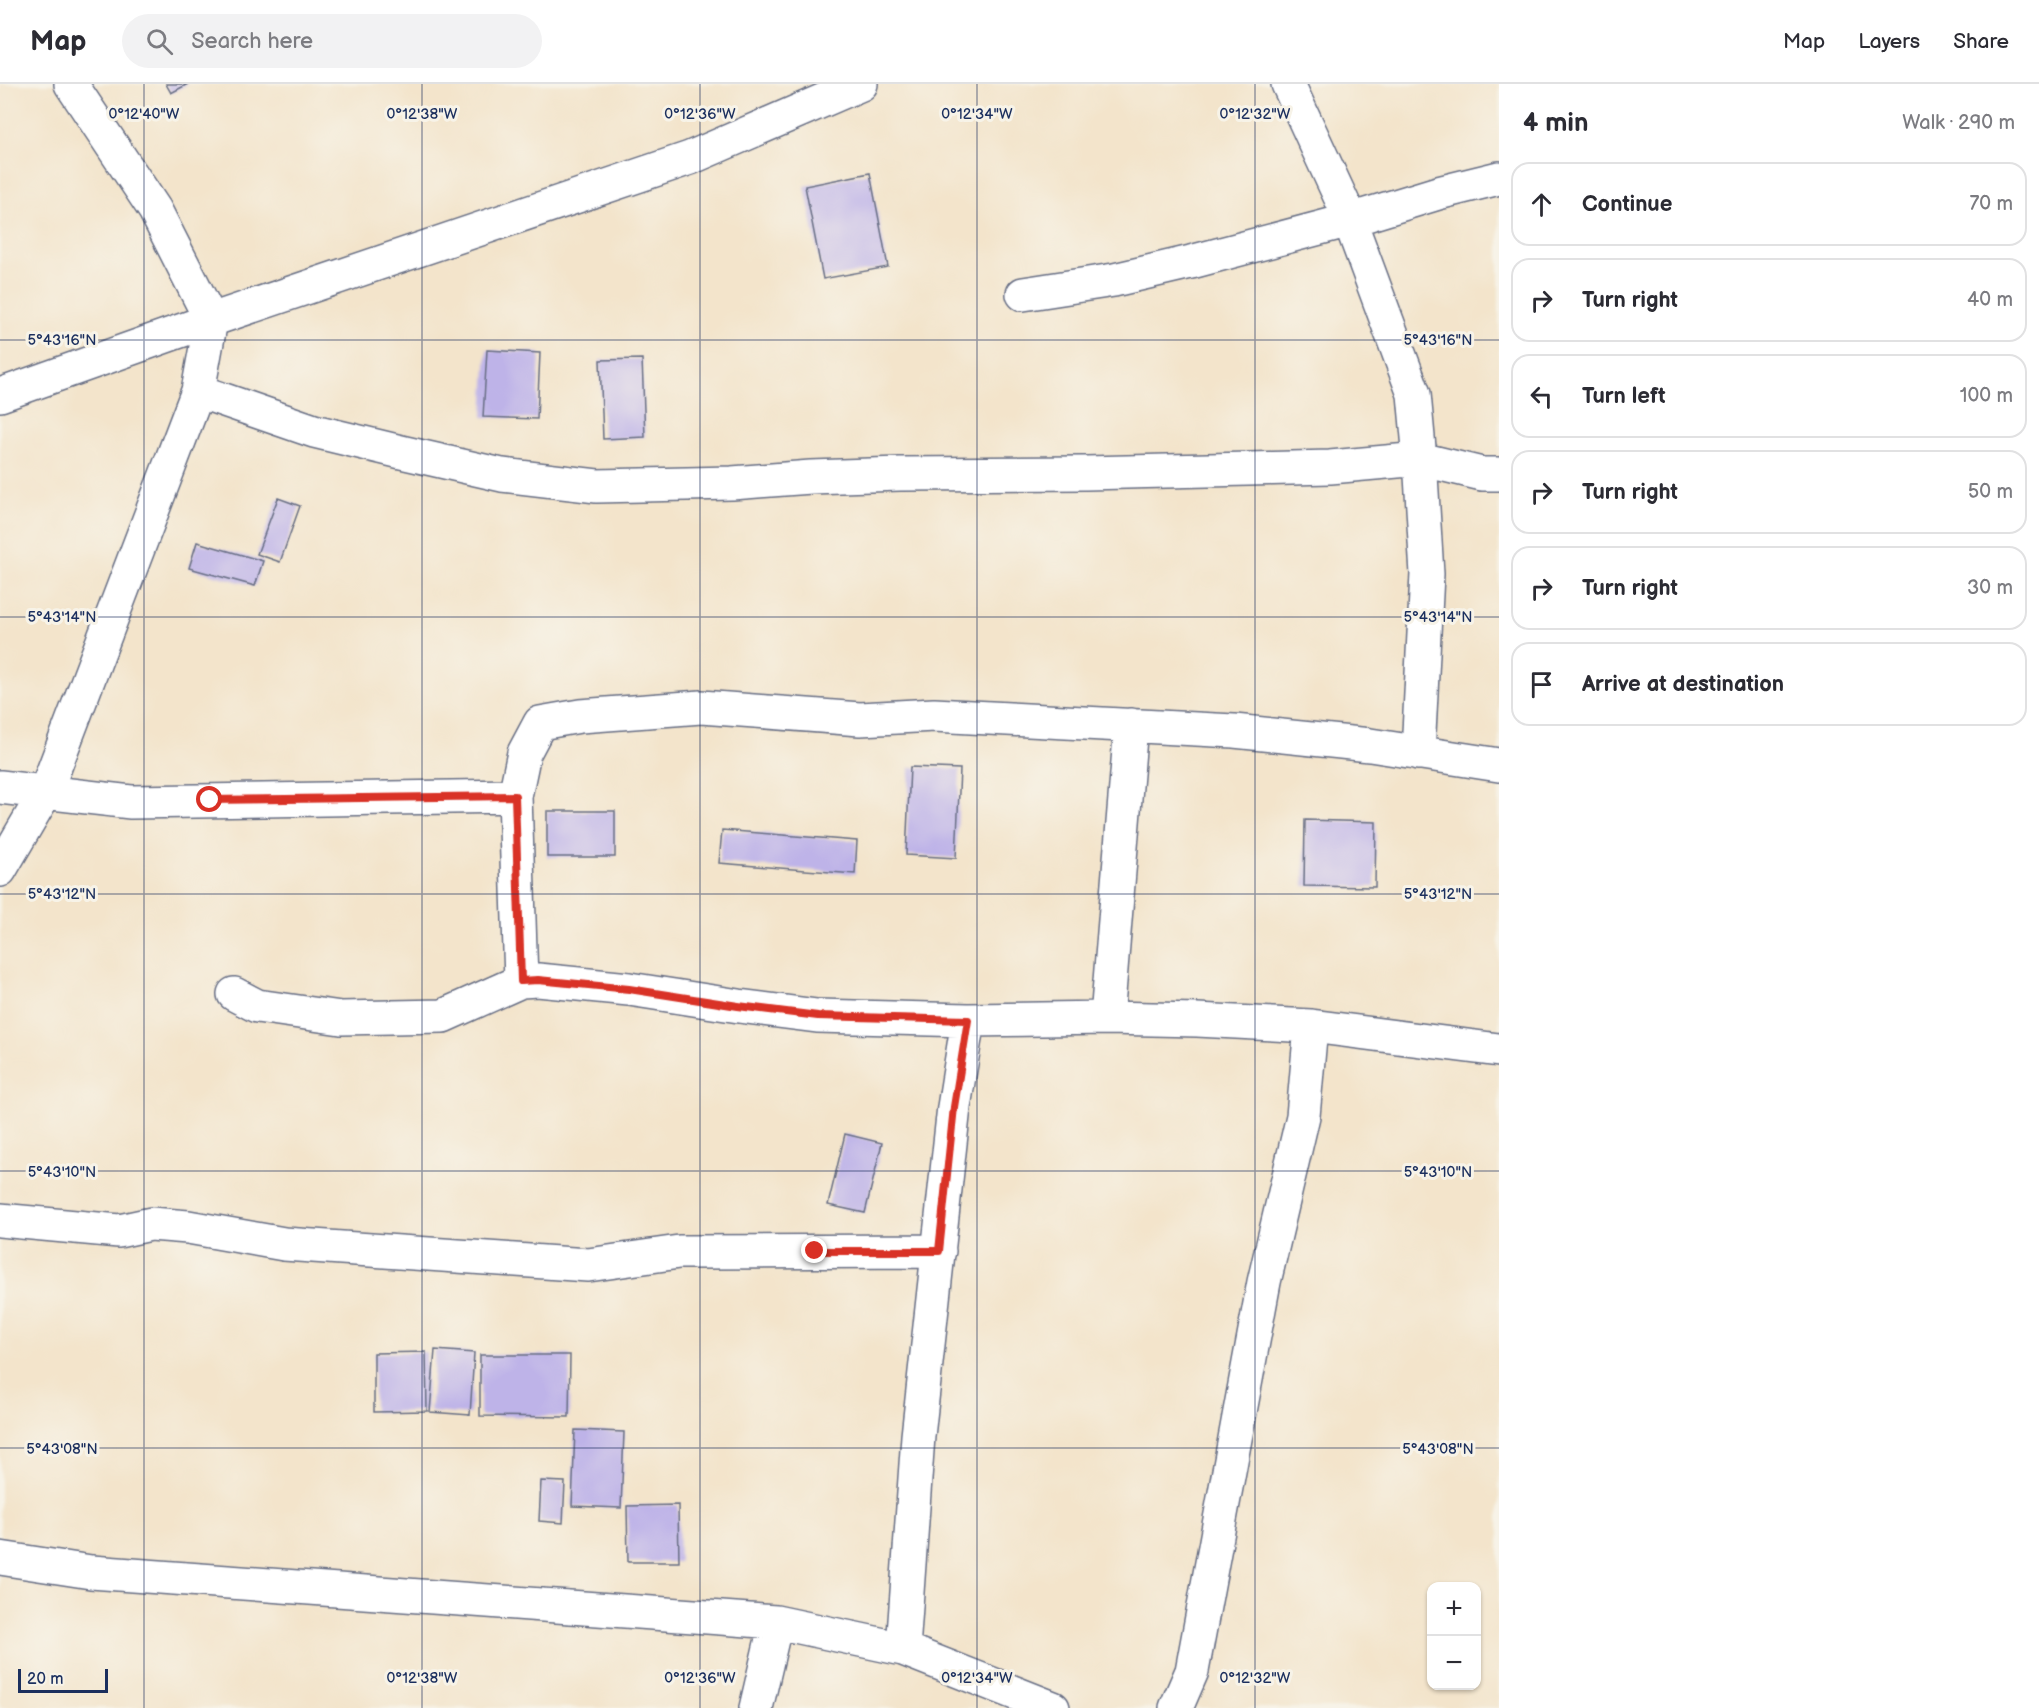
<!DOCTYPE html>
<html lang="en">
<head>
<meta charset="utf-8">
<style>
	:root { --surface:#fff; --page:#f2f2f3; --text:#2b2b33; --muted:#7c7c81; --line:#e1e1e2 }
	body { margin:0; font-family:"Balsamiq Sans",sans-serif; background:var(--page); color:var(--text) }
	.controls { position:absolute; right:18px; bottom:18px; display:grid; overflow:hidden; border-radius:12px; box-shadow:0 2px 4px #0004 }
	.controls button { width:54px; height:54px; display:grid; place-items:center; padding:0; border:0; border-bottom:2px solid var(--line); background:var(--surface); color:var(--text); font:30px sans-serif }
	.scale { position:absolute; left:18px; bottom:15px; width:90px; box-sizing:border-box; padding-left:6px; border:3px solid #1b2f5e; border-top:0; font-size:16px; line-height:21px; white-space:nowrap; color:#1b2f5e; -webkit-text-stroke:4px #f7f3e8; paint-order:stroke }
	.stop { position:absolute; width:18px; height:18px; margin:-14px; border:4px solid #d93025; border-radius:50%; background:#fff }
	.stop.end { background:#d93025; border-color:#fff; box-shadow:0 2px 6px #0008 }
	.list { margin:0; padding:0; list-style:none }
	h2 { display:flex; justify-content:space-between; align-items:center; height:78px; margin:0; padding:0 24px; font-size:26px }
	h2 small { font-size:20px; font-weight:400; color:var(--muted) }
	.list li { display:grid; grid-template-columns:39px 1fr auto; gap:18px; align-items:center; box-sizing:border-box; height:84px; margin:0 12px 12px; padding:0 12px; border:2px solid var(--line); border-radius:18px }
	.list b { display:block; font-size:22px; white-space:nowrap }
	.list em { font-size:20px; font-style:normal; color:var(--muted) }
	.icon { flex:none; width:33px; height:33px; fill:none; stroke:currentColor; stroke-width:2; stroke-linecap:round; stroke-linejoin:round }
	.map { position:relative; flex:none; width:1499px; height:1624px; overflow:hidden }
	header { display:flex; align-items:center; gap:36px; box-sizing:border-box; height:84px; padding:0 30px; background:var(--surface); border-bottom:2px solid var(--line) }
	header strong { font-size:28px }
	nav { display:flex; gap:33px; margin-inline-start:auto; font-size:21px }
	.search { width:420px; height:54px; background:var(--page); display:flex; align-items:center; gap:15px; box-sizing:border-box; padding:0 21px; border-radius:33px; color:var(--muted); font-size:22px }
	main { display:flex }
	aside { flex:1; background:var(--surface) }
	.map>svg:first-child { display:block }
</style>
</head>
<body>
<header>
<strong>Map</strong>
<div class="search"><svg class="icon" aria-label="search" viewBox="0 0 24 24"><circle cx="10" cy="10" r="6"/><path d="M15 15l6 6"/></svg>Search here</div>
<nav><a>Map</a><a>Layers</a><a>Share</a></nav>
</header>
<main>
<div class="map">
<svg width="1499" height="1624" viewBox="0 0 1499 1624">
	<rect width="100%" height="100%" fill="#f7f3e8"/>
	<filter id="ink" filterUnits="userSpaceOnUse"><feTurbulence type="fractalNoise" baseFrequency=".0167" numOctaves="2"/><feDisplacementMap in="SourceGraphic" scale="12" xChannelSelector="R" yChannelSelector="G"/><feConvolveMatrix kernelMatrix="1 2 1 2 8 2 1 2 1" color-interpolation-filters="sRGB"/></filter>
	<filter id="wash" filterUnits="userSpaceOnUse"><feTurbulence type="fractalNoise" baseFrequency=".008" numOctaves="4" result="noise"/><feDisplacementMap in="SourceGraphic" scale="24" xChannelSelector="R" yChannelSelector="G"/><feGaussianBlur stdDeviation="1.35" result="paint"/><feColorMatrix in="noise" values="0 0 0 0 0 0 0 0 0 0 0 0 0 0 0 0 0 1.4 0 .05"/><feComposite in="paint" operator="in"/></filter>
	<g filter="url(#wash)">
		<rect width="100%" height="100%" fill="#f3e4cb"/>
		<g id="blocks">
			<path fill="#beb3e8" d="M166 0H188L171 9Z
				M870 89 888 183 823 195 805 102Z
				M487 266 540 269 537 335 483 333Z
				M642 275 645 353 603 355 600 276Z
				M278 414 300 422 280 478 257 470Z
				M197 458 263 477 255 502 189 484Z
				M910 683 960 685 956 774 906 771Z
				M547 727H615V773H547Z
				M1305 736 1376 738 1375 803 1304 802Z
				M722 746 857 757 855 790 719 779Z
				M845 1050 882 1059 865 1129 828 1121Z
				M435 1266 474 1269 470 1331 430 1328Z
				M426 1268 427 1327 374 1328V1269Z
				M480 1271H570L569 1333 480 1332Z
				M575 1346 624 1348 621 1424 572 1422Z
				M541 1397 565 1398 563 1439 539 1437Z
				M678 1421 679 1478H628L627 1422Z"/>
		</g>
	</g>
	<g filter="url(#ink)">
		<use href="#blocks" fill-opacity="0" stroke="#676e84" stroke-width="1.5"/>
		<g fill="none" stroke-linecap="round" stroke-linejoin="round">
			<defs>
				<path id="street" d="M1288 0 1344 121 1414 310 1420 375 1427 490 1418 669
					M1023 210 1114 196 1191 178 1350 136 1438 109 1499 94
					M198 307 314 347 401 368 502 391 597 402 732 399 811 393 900 390 1086 389 1330 383 1420 375 1482 390H1499
					M0 311 211 236 690 74 861 0
					M0 703 131 718 515 712
					M0 786 45 709 198 307 211 236 155 126 71 0
					M521 897 515 712 524 669 540 639 580 632 701 623 860 635 934 631 1234 647 1370 661 1499 681
					M234 910 257 922 341 934 443 932 521 897 538 896 629 905 739 922 817 932 968 936 1107 934 1197 936 1311 942 1499 966
					M1107 934 1131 641
					M0 1136 119 1147 151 1140 188 1143 284 1160 588 1181 679 1168 939 1167
					M0 1474 91 1488 776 1538 903 1565 1053 1624
					M903 1565 918 1352 954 1023 968 936
					M756 1624 776 1538
					M1176 1624 1192 1587 1264 1198 1303 1032 1311 942"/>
			</defs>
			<use href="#street" stroke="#676e84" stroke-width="36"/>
			<use href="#street" stroke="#fff" stroke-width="33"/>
		</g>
	</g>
	<g fill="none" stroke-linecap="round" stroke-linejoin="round" filter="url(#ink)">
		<path stroke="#d93025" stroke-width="8" d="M210 716 515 712 521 897 538 896 629 905 738 922 818 932 968 936 954 1023 939 1167H815"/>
	</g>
	<path fill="none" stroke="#1b2f5e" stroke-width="1.5" stroke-opacity="0.45" d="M144 0V1624M422 0V1624M700 0V1624M977 0V1624M1255 0V1624M0 256H1499M0 533H1499M0 810H1499M0 1087H1499M0 1364H1499"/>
	<g font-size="15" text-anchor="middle" fill="#1b2f5e" stroke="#f7f3e8" stroke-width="6" stroke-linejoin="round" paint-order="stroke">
		<text x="144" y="35">0°12'40"W</text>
		<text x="422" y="35">0°12'38"W</text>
		<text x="700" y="35">0°12'36"W</text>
		<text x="977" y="35">0°12'34"W</text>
		<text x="1255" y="35">0°12'32"W</text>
		<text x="62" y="261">5°43'16"N</text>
		<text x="1438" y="261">5°43'16"N</text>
		<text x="62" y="538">5°43'14"N</text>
		<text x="1438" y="538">5°43'14"N</text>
		<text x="62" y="815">5°43'12"N</text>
		<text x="1438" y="815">5°43'12"N</text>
		<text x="62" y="1093">5°43'10"N</text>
		<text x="1438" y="1093">5°43'10"N</text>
		<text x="62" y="1370">5°43'08"N</text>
		<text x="1438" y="1370">5°43'08"N</text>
		<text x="422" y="1599">0°12'38"W</text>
		<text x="700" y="1599">0°12'36"W</text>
		<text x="977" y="1599">0°12'34"W</text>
		<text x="1255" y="1599">0°12'32"W</text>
	</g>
</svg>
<div class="controls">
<button>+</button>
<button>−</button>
</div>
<div class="scale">20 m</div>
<div class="stop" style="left:210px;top:716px"></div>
<div class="stop end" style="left:815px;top:1167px"></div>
</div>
<aside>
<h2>4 min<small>Walk · 290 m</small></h2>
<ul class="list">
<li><svg class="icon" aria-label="ahead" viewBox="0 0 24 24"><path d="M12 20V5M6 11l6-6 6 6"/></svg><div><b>Continue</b></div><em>70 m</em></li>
<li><svg class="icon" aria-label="right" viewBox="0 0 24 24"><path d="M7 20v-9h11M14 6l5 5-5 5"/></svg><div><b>Turn right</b></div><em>40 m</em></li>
<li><svg class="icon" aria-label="left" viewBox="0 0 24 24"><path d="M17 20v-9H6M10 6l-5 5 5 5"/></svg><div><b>Turn left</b></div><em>100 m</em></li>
<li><svg class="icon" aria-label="right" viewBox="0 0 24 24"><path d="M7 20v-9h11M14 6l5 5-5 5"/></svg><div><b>Turn right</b></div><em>50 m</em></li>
<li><svg class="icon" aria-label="right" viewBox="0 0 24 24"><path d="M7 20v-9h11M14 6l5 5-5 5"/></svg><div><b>Turn right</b></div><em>30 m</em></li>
<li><svg class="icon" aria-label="arrive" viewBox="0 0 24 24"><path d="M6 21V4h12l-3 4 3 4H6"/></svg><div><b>Arrive at destination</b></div></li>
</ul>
</aside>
</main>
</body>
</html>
